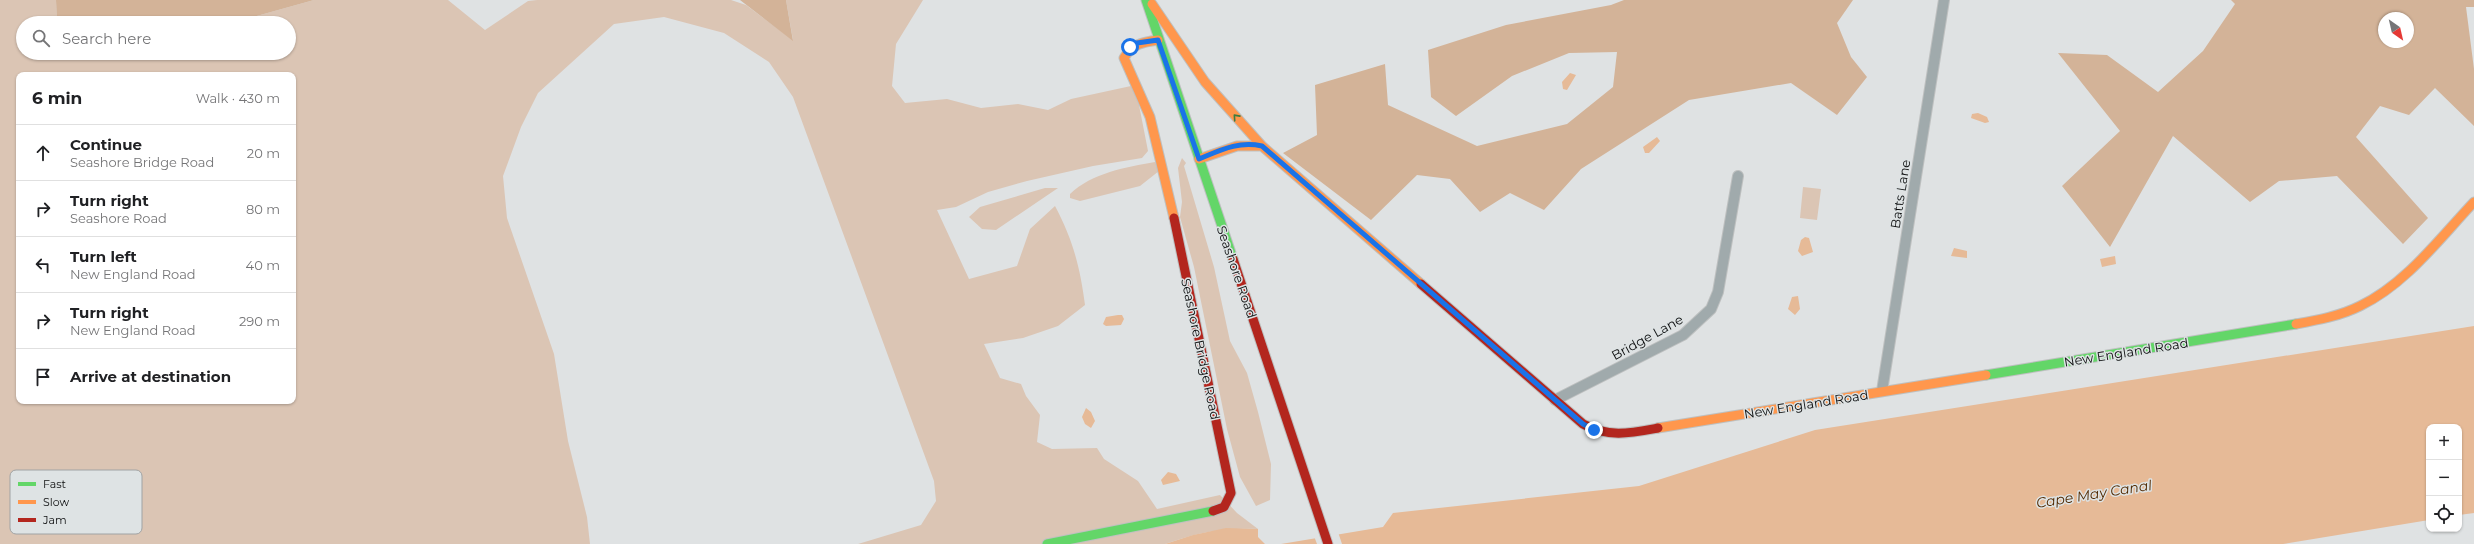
<!DOCTYPE html>
<html lang="en">
<head>
<meta charset="utf-8">
<style>
	:root { --surface:#fff; --page:#f6f6f6; --text:#202124; --muted:#757577; --line:#e0e0e0 }
	body { margin:0; font-family:Montserrat,sans-serif; background:var(--page); color:var(--text) }
	.controls { position:absolute; right:12px; bottom:12px; display:grid; overflow:hidden; border-radius:8px; box-shadow:0 1px 3px #0004 }
	.controls button { width:36px; height:36px; display:grid; place-items:center; padding:0; border:0; border-bottom:1px solid var(--line); background:var(--surface); color:var(--text); font:20px sans-serif }
	.compass { position:absolute; left:2378px; top:12px; width:36px; height:36px; border-radius:50%; background:var(--surface); box-shadow:0 1px 3px #0004; rotate:146deg }
	.stop { position:absolute; width:12px; height:12px; margin:-9px; border:3px solid #1a73e8; border-radius:50%; background:#fff }
	.stop.end { background:#1a73e8; border-color:#fff; box-shadow:0 1px 4px #0008 }
	.list { margin:0; padding:0; list-style:none }
	h2 { display:flex; justify-content:space-between; align-items:center; height:52px; margin:0; padding:0 16px; font-size:17px }
	h2 small { font-size:13px; font-weight:400; color:var(--muted) }
	.list li { display:grid; grid-template-columns:26px 1fr auto; gap:12px; align-items:center; box-sizing:border-box; height:56px; padding:0 16px; border-top:1px solid var(--line) }
	.list b { display:block; font-size:15px; white-space:nowrap }
	.list p { margin:0; font-size:13px; white-space:nowrap; color:var(--muted) }
	.list em { font-size:13px; font-style:normal; color:var(--muted) }
	.icon { flex:none; width:22px; height:22px; fill:none; stroke:currentColor; stroke-width:2; stroke-linecap:round; stroke-linejoin:round }
	.map { position:relative; flex:none; width:2474px; height:544px; overflow:hidden }
	.search { position:absolute; background:var(--surface); box-shadow:0 1px 3px #0004; left:16px; top:16px; width:280px; height:44px; display:flex; align-items:center; gap:10px; box-sizing:border-box; padding:0 14px; border-radius:22px; color:var(--muted); font-size:15px }
	.panel { position:absolute; background:var(--surface); box-shadow:0 1px 3px #0004; left:16px; top:72px; width:280px; height:332px; border-radius:8px }
	.map>svg:first-child { display:block }
</style>
</head>
<body>
<div class="map">
<svg width="2474" height="544" viewBox="0 0 2474 544">
	<rect width="100%" height="100%" fill="#dfe2e3"/>
	<path fill="#dbc5b4" fill-rule="evenodd" d="M0 0H56L57 23H23V53H289V23H231L314 0H448L485 30 528 1 537 0H731L746 5 793 40 786 0H923L896 44 892 86 905 103 947 99 981 108 1018 104 1048 110 1071 99 1131 86 1139 105 1148 151 1142 158 1093 166 1027 181 988 192 956 207 937 210 969 279 1017 266 1030 229 1055 206C1073 240 1080 267 1085 305L1058 326 1023 338 984 344 1000 378 1021 384 1026 396 1040 415 1037 442 1052 449 1097 448 1104 459 1138 481 1157 509 1220 495 1237 513 1258 529C1220 528 1201 532 1165 544H858L921 525 936 501 934 481 793 97 769 62 724 33 664 17 614 24 538 93 521 127 503 176 507 218 554 354 568 441 587 517 590 544H0ZM19 75H293V401H19Z
		M1182 158 1186 163 1184 166 1214 267 1230 341 1247 373 1258 412 1271 464 1270 500 1256 506 1240 477 1227 429 1194 267 1180 217 1182 202 1178 168Z
		M1155 162 1159 171 1140 186 1080 201 1070 198V194C1092 173 1126 167 1155 162Z
		M1803 187 1821 189 1817 220 1800 218Z
		M1045 188H1058L996 230 982 229 969 217 980 207Z"/>
	<path fill="#d3b398" fill-rule="evenodd" d="M56 0H314L231 23H57Z
		M740 0H786L793 41Z
		M1624 0H1853L1837 23 1851 57 1867 77 1837 115 1791 83 1689 100 1581 169 1544 210 1510 193 1480 212 1450 179 1417 175 1371 220 1283 153 1317 135 1315 85 1385 64 1388 105 1477 146 1567 124 1613 87 1617 52 1569 53 1512 76 1456 116 1431 97 1428 50 1506 25 1611 5Z
		M2231 0H2474V7H2466L2474 69V126L2435 88 2409 115 2380 106 2356 137 2428 218 2403 244 2337 176 2279 181 2250 202 2173 136 2110 247 2062 186 2120 131 2058 53 2107 55 2158 92 2203 51 2235 4ZM2384 18H2408V42H2384Z"/>
	<path fill="#e6ba97" d="M1570 73 1576 75 1567 90 1563 89 1562 82Z
		M1978 113 1987 117 1989 122 1985 123 1971 118 1972 114Z
		M1657 137 1660 141 1649 153H1645L1643 147Z
		M1805 237 1809 238 1813 252 1802 256 1798 251 1801 240Z
		M1954 248 1967 251V258L1951 256Z
		M2115 256 2116 264 2102 267 2100 259Z
		M1798 296 1800 309 1795 315 1788 309 1792 297Z
		M1118 315H1122L1124 319 1121 325 1106 326 1103 324 1106 317Z
		M2474 326V513L2459 515V427H2429V520L2283 544H1281L1383 527 1393 513 1639 486 1815 430Z
		M1086 408 1091 412 1095 421 1091 428 1085 424 1082 417Z
		M1168 472 1176 474 1180 481 1163 485 1161 480Z
		M1226 528 1258 529V537L1265 544H1165L1193 535Z"/>
	<path fill="#dfe2e3" d="M1338 532 1342 544H1317L1314 536Z"/>
	<g fill="none" stroke-linecap="round" stroke-linejoin="round">
		<defs>
			<path id="street" d="M1882 391 1944 0
				M1555 400 1683 335 1711 309 1718 292 1738 176"/>
			<path id="fast" d="M1146 0 1233 259
				M1986 375 2296 324
				M1047 544 1213 511"/>
			<path id="slow" d="M1152 4 1205 82 1262 146
				M1158 40C1143 42 1132 44 1124 58L1150 117 1174 218
				M1199 159 1237 146H1262L1421 284
				M2296 324C2318 320 2340 316 2360 306 2406 284 2440 238 2474 202
				M1658 428 1986 375"/>
			<path id="jam" d="M1174 218 1231 493 1224 507 1213 511
				M1233 259 1328 544
				M1421 284 1583 424C1608 438 1631 433 1658 428"/>
		</defs>
		<use href="#street" stroke="#bec0c0" stroke-width="12"/>
		<use href="#fast" stroke="#bec0c0" stroke-width="11"/>
		<use href="#slow" stroke="#bec0c0" stroke-width="11"/>
		<use href="#jam" stroke="#bec0c0" stroke-width="11"/>
		<use href="#street" stroke="#a0aaac" stroke-width="10"/>
		<use href="#fast" stroke="#63d668" stroke-width="9"/>
		<use href="#slow" stroke="#ff974d" stroke-width="9"/>
		<use href="#jam" stroke="#b3261e" stroke-width="9"/>
	</g>
	<defs><path id="oneway-chevron" d="M-2-3.5L2.5 0L-2 3.5" fill="none" stroke-width="1.6" stroke-linecap="round" stroke-linejoin="round"/></defs>
	<use stroke="#3d7c40" href="#oneway-chevron" transform="translate(1236 117) rotate(-132)"/>
	<g fill="none" stroke-linecap="round" stroke-linejoin="round">
		<path stroke="#1a73e8" stroke-width="5" d="M1130 47 1137 43 1158 40 1199 159C1221 150 1238 141 1262 146L1583 424 1594 430"/>
	</g>
	<g text-anchor="middle" dominant-baseline="central" stroke-width="3" stroke-linejoin="round" paint-order="stroke">
		<g font-size="13" fill="#0e0f10" stroke="#dee3e4">
			<text transform="translate(1900 194) rotate(-81)">Batts Lane</text>
			<text transform="translate(1237 272) rotate(71)">Seashore Road</text>
			<text transform="translate(1647 337) rotate(-29)">Bridge Lane</text>
			<text transform="translate(1201 349) rotate(78)">Seashore Bridge Road</text>
			<text transform="translate(2126 352) rotate(-9)">New England Road</text>
			<text transform="translate(1806 404) rotate(-9)">New England Road</text>
		</g>
		<g font-size="14" font-style="italic" fill="#512900" stroke="#dee3e4">
			<text transform="translate(2094 494) rotate(-9)">Cape May Canal</text>
		</g>
	</g>
	<rect x="10" y="470" width="132" height="64" rx="6" fill="#dee3e4" stroke="#a0a3a4" stroke-width="1"/>
	<rect x="18" y="482" width="18" height="4" fill="#63d668"/>
	<rect x="18" y="500" width="18" height="4" fill="#ff974d"/>
	<rect x="18" y="518" width="18" height="4" fill="#b3261e"/>
	<g font-size="11" fill="#0e0f10">
		<text x="43" y="488">Fast</text>
		<text x="43" y="506">Slow</text>
		<text x="43" y="524">Jam</text>
	</g>
</svg>
<div class="controls">
<button>+</button>
<button>−</button>
<button><svg class="icon" aria-label="locate" viewBox="0 0 24 24"><circle cx="12" cy="12" r="6"/><path d="M12 2v4M12 18v4M2 12h4M18 12h4"/></svg></button>
</div>
<svg class="compass" viewBox="-18 -18 36 36"><path d="M0-13l5 13h-10z" fill="#e53935"/><path d="M0 13l5-13h-10z" fill="#757577"/></svg>
<div class="stop" style="left:1130px;top:47px"></div>
<div class="stop end" style="left:1594px;top:430px"></div>
<div class="search"><svg class="icon" aria-label="search" viewBox="0 0 24 24"><circle cx="10" cy="10" r="6"/><path d="M15 15l6 6"/></svg>Search here</div>
<section class="panel">
<h2>6 min<small>Walk · 430 m</small></h2>
<ul class="list">
<li><svg class="icon" aria-label="ahead" viewBox="0 0 24 24"><path d="M12 20V5M6 11l6-6 6 6"/></svg><div><b>Continue</b><p>Seashore Bridge Road</p></div><em>20 m</em></li>
<li><svg class="icon" aria-label="right" viewBox="0 0 24 24"><path d="M7 20v-9h11M14 6l5 5-5 5"/></svg><div><b>Turn right</b><p>Seashore Road</p></div><em>80 m</em></li>
<li><svg class="icon" aria-label="left" viewBox="0 0 24 24"><path d="M17 20v-9H6M10 6l-5 5 5 5"/></svg><div><b>Turn left</b><p>New England Road</p></div><em>40 m</em></li>
<li><svg class="icon" aria-label="right" viewBox="0 0 24 24"><path d="M7 20v-9h11M14 6l5 5-5 5"/></svg><div><b>Turn right</b><p>New England Road</p></div><em>290 m</em></li>
<li><svg class="icon" aria-label="arrive" viewBox="0 0 24 24"><path d="M6 21V4h12l-3 4 3 4H6"/></svg><div><b>Arrive at destination</b></div></li>
</ul>
</section>
</div>
</body>
</html>
